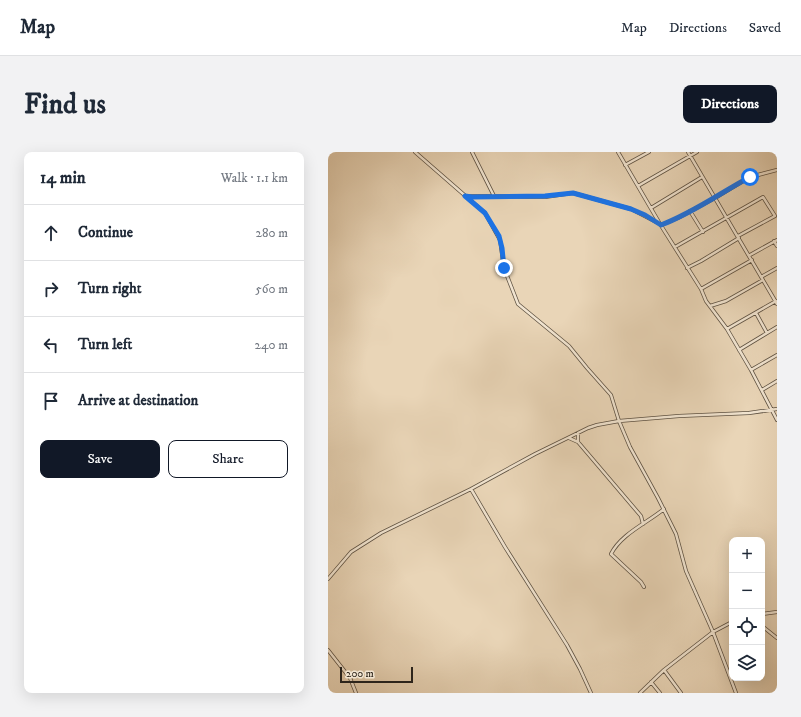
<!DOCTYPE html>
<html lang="en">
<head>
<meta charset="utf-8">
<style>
	:root { --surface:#fff; --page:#f2f2f3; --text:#1f2937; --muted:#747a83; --line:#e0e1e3; --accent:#111827 }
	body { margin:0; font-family:"IM FELL DW Pica",serif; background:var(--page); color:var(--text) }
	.controls { position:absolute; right:12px; bottom:12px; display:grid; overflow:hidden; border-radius:8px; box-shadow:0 4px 16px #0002 }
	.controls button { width:36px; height:36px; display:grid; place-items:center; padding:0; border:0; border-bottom:1px solid var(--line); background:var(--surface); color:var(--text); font:20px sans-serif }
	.scale { position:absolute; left:12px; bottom:10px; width:73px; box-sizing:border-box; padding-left:4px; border:2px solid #2e251b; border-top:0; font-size:11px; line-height:14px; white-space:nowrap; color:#2e251b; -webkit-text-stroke:3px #f1e4d0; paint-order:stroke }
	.stop { position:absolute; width:12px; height:12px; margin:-9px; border:3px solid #1a73e8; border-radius:50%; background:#fff }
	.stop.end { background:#1a73e8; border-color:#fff; box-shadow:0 1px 4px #0008 }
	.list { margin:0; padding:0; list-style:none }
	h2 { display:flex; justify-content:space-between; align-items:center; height:52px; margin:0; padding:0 16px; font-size:17px }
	h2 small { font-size:13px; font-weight:400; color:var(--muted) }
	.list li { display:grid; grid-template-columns:26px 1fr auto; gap:12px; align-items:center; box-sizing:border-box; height:56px; padding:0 16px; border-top:1px solid var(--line) }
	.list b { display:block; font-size:15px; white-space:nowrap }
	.list em { font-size:13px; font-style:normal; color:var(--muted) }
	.actions { display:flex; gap:8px; padding:12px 16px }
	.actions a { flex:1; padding:9px 0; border:1px solid var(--accent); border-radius:8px; text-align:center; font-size:14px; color:var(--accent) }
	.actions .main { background:var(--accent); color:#fff }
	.icon { flex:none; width:22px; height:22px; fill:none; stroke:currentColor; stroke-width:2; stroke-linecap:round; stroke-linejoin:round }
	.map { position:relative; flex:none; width:449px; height:541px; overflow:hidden; border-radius:8px }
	header { display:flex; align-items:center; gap:24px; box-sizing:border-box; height:56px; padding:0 20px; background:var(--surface); border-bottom:1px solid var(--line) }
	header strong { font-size:19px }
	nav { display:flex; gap:22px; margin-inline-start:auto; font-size:14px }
	.intro { display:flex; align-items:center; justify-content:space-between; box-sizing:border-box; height:96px; padding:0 24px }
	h1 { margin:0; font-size:28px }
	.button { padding:10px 18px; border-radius:8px; background:var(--accent); color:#fff; font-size:14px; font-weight:700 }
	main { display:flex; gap:24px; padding:0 24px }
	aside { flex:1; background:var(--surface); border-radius:8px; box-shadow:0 4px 16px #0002 }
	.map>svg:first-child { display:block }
</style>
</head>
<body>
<header>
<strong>Map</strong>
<nav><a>Map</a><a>Directions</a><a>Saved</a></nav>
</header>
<div class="intro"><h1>Find us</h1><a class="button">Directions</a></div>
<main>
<aside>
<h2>14 min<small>Walk · 1.1 km</small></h2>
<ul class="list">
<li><svg class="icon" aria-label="ahead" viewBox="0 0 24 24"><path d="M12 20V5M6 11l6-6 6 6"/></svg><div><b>Continue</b></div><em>280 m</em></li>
<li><svg class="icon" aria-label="right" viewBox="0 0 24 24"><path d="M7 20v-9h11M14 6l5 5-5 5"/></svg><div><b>Turn right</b></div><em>560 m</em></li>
<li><svg class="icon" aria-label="left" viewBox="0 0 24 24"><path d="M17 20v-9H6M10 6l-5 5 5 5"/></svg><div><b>Turn left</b></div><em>240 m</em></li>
<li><svg class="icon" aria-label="arrive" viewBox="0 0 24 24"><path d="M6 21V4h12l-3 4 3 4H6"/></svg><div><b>Arrive at destination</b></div></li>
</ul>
<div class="actions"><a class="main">Save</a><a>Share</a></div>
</aside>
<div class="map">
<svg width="449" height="541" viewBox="0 0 449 541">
	<rect width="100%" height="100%" fill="#e9d5b7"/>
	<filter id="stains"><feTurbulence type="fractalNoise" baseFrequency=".005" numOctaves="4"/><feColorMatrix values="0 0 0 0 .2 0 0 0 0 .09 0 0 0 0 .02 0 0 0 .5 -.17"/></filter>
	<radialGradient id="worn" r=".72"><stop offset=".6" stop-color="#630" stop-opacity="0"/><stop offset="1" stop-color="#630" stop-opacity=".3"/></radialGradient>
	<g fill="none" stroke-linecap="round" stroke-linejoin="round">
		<defs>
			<path id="minor" d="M87 0 157 61 172 88 176 116 190 152 241 194 259 216 283 243 291 269 302 295 330 346 348 382 358 419 385 480 408 541
				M144 0 166 44
				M290 0 332 72 373 137 378 149 399 177 423 218 449 268
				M360 0 449 152
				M297 13 321 0
				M310 34 369 0
				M139 44 217 45 245 41 303 57 332 72
				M323 56 374 25
				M362 59 375 80
				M333 73 350 66 387 46 422 25 449 18
				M446 89 449 94
				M347 95 435 45 447 64 410 84
				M422 103 449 88
				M359 116 373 109 411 86
				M433 125 449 116
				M373 137 424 108
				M382 154 398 149 435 128
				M428 161 439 181
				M399 177 448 149
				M411 198 449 175
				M423 218 449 203
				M434 238 449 229
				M250 281V290L313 364 315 372
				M241 286 250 290
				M143 337 177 395 239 493 252 517 263 541
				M0 427 23 400 53 381 143 337 207 302 260 276 269 273 291 269 351 264 421 261 449 257
				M316 435 313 430 283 402C293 382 319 371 336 357
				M434 462 449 460
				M434 474 449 486
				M0 498 22 526 28 541
				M336 518 353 541
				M323 530 332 541
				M312 541 336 518 385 480 404 470"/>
		</defs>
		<use href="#minor" stroke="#5d5142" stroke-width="4"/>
		<use href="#minor" stroke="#f1e4d0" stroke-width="2.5"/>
	</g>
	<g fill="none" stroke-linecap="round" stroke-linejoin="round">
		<path stroke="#1a73e8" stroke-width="5" d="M176 116 174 96 171 84 157 61 137 44 144 45 217 44 245 41 303 57 317 63 333 73C365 61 392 41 422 25"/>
	</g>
	<rect width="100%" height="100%" filter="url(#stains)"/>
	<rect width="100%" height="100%" fill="url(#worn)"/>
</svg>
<div class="controls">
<button>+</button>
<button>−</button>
<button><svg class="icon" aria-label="locate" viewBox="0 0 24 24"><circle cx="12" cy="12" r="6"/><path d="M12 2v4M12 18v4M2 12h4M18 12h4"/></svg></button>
<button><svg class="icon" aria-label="layers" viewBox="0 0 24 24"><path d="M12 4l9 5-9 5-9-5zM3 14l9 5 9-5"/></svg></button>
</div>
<div class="scale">200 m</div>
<div class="stop" style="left:422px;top:25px"></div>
<div class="stop end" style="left:176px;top:116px"></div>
</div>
</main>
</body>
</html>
